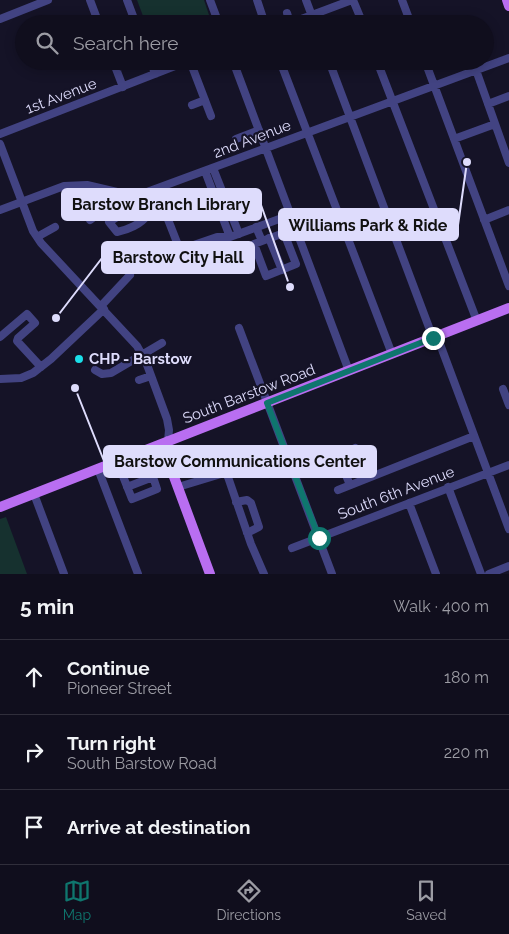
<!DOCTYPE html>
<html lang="en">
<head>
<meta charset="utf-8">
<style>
	:root { --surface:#100e1d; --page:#1e1c2a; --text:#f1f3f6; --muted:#9c9ca4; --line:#302e3b; --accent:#0f766e }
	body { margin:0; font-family:Raleway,sans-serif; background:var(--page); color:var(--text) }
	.stop { position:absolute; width:15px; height:15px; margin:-11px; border:4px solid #0f766e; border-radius:50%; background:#fff }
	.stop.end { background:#0f766e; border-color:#fff; box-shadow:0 1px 5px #0008 }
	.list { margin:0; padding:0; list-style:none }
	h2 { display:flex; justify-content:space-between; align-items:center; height:65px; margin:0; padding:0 20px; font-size:21px }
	h2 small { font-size:16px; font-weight:400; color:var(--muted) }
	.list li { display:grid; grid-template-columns:32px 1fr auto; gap:15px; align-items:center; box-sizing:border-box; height:75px; padding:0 20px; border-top:1px solid var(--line) }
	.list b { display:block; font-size:19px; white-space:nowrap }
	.list p { margin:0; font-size:16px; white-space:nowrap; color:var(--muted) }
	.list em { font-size:16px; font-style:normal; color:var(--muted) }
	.icon { flex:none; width:28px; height:28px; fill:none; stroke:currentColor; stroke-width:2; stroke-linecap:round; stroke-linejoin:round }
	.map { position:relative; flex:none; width:509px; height:574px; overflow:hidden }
	.search { position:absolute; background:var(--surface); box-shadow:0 2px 12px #0003; left:15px; right:15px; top:15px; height:55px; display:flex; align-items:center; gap:12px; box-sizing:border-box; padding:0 18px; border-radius:28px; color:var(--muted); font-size:19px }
	.sheet { height:290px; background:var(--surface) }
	nav { display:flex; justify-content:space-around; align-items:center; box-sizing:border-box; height:70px; border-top:1px solid var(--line); background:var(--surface); font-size:14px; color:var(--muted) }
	nav a { display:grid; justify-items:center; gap:2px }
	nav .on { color:var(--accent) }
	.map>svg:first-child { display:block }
</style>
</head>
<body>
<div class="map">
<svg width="509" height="574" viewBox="0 0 509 574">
	<rect width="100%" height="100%" fill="#151327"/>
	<path fill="#16312f" d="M137 0H204L212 24H146Z
		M6 517 27 574H0V519Z"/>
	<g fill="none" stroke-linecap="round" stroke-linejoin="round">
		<path stroke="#424382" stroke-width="8" d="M90 0 99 24
			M127 0 136 24
			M210 0 219 24
			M257 0 265 24
			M306 0 315 24
			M353 0 363 24
			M402 0 411 24
			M287 13 290 23
			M0 19 48 0
			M288 24 352 0
			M113 61 123 87
			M151 61 155 74
			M190 61 211 116
			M233 61 349 371
			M280 61 392 354
			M329 61 433 338
			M377 61 477 321
			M425 61 509 286
			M116 68 134 61
			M476 70 509 163
			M488 104 509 96
			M192 105 205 100
			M0 134 188 61
			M236 139 259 130
			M454 139 495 124
			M0 144 33 231 41 243 137 346 146 362 167 419 169 430 168 441
			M213 168 239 234
			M205 171 230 237
			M156 189 178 245 185 248 217 237H230L290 215
			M136 205H142L147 215C142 224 127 230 117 232L109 222Z
			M0 210 64 186 87 185 117 192H147L509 58
			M90 220 102 211 125 201
			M484 220 509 210
			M256 227 262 241 254 244 266 276 296 264 284 233 262 241
			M37 237 55 227
			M269 238 282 270
			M101 306 130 275
			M239 328 332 574
			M437 336 509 529
			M0 337 27 314 35 323 18 338 17 341 41 367
			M95 370 102 374 111 373 162 343
			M0 379 21 378 33 373 51 359 104 309
			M139 380 151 376
			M503 389 509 405
			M117 461 132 499 157 489 153 477 127 487
			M98 469 138 574
			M224 471 228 477 251 544 264 574
			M350 485 338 456 355 448
			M178 487 221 474 224 471 217 452
			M448 487 481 574
			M338 490 474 436
			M34 494 64 574
			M236 502 247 500 251 503 259 527 247 533
			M409 503 436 574
			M292 548 509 465
			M489 574 509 566"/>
		<path stroke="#b96ef1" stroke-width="10" d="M507 0 509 6
			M168 441 167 453 170 466 210 574
			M0 507 509 308"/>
	</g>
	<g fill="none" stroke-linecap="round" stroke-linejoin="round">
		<path stroke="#0f766e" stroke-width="6" d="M319 538 267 403 433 338"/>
	</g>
	<circle fill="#1bdfe9" stroke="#151327" stroke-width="2" cx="79" cy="359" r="5"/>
	<g text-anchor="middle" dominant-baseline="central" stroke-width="4.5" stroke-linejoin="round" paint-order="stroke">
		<g font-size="15" fill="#dedcfc" stroke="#151327">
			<text transform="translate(61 96) rotate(-21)">1st Avenue</text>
			<text transform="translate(252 139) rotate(-21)">2nd Avenue</text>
			<text transform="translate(249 394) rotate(-21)">South Barstow Road</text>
			<text transform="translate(396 493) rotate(-21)">South 6th Avenue</text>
		</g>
		<g font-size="15" font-weight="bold" fill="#dedcfc" stroke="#151327" text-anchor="start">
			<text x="89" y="359">CHP - Barstow</text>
		</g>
	</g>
	<path fill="none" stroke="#dedcfc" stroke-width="2" d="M290 287L261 205M467 162L458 225M56 318L102 258M75 388L104 461"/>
	<g fill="#dedcfc" stroke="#151327" stroke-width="2">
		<circle cx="290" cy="287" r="5"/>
		<circle cx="467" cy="162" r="5"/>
		<circle cx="56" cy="318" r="5"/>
		<circle cx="75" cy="388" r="5"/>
	</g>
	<g fill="#dedcfc" stroke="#dedcfc" stroke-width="2">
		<rect x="62" y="189" width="199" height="31" rx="5"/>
		<rect x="279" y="209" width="179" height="31" rx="5"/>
		<rect x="102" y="242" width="152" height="31" rx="5"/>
		<rect x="104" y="446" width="272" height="31" rx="5"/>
	</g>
	<g font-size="16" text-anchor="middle" font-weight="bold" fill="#111">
		<text x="161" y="210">Barstow Branch Library</text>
		<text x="368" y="231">Williams Park &amp; Ride</text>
		<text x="178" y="263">Barstow City Hall</text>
		<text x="240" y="467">Barstow Communications Center</text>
	</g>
</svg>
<div class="stop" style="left:319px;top:538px"></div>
<div class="stop end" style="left:433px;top:338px"></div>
<div class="search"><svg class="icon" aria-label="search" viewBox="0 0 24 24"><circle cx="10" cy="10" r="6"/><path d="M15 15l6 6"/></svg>Search here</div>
</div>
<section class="sheet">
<h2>5 min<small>Walk · 400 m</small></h2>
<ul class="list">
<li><svg class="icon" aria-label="ahead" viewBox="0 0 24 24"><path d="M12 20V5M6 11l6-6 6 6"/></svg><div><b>Continue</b><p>Pioneer Street</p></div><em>180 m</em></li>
<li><svg class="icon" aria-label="right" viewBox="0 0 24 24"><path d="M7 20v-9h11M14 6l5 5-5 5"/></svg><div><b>Turn right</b><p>South Barstow Road</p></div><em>220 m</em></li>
<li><svg class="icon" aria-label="arrive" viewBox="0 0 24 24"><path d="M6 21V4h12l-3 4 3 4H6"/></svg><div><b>Arrive at destination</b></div></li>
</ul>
</section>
<nav>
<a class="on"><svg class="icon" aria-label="map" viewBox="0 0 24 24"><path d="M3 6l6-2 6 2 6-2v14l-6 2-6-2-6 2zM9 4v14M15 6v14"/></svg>Map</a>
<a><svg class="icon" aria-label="directions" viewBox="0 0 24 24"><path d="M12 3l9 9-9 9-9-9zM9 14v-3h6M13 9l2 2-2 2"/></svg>Directions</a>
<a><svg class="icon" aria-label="saved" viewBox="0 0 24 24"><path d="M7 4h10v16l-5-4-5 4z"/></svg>Saved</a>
</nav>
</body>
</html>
